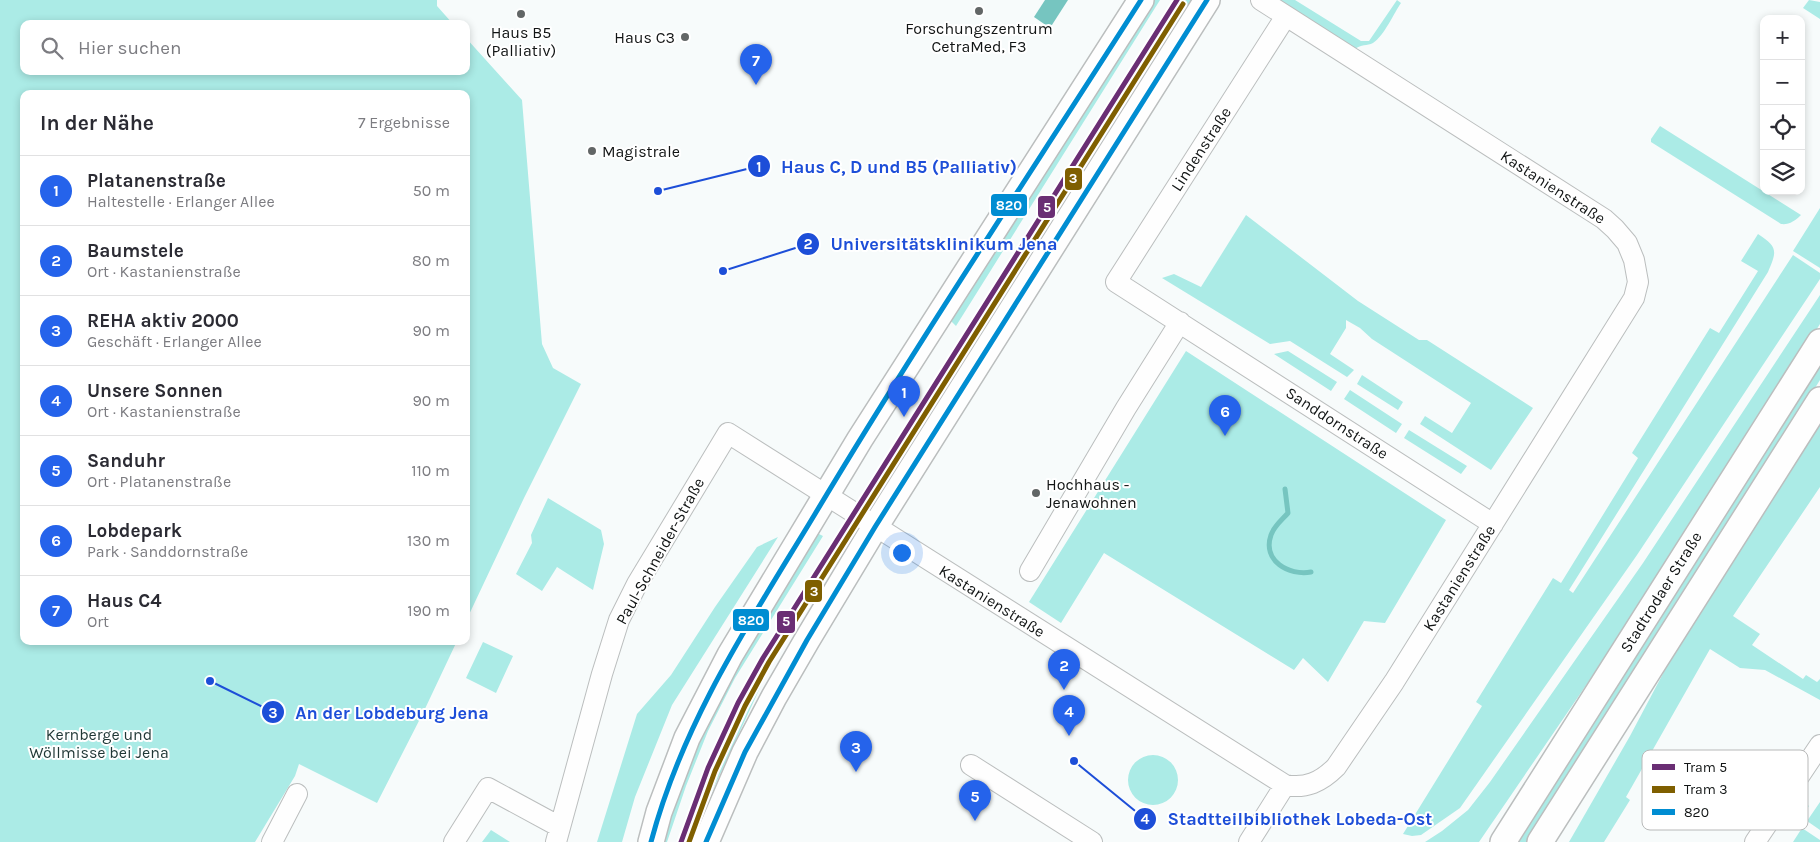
<!DOCTYPE html>
<html lang="de">
<head>
<meta charset="utf-8">
<style>
	:root { --surface:#fff; --page:#f7f7f7; --text:#2b2b33; --muted:#7c7c81; --line:#e1e1e2; --accent:#2563eb }
	body { margin:0; font-family:Karla,sans-serif; background:var(--page); color:var(--text) }
	.controls { position:absolute; right:15px; top:15px; display:grid; overflow:hidden; border-radius:10px; box-shadow:0 2px 8px #0003 }
	.controls button { width:45px; height:45px; display:grid; place-items:center; padding:0; border:0; border-bottom:1px solid var(--line); background:var(--surface); color:var(--text); font:25px sans-serif }
	.you { position:absolute; left:901px; top:552px; width:18px; height:18px; margin:-12px; border:4px solid #fff; border-radius:50%; background:#1a73e8; box-shadow:0 0 0 8px #1a73e833 }
	.badge { display:grid; place-items:center; width:32px; height:32px; border-radius:50%; background:var(--accent); color:#fff; font-size:16px; font-weight:700 }
	.pin { position:absolute; translate:-50% -41px; filter:drop-shadow(0 1px 2px #0008) }
	.pin::after { content:''; position:absolute; top:26px; width:18px; height:15px; background:inherit; clip-path:polygon(0 0,100% 0,50% 100%) }
	.list { margin:0; padding:0; list-style:none }
	h2 { display:flex; justify-content:space-between; align-items:center; height:65px; margin:0; padding:0 20px; font-size:21px }
	h2 small { font-size:16px; font-weight:400; color:var(--muted) }
	.list li { display:grid; grid-template-columns:32px 1fr auto; gap:15px; align-items:center; box-sizing:border-box; height:70px; padding:0 20px; border-top:1px solid var(--line) }
	.list b { display:block; font-size:19px; white-space:nowrap }
	.list p { margin:0; font-size:16px; white-space:nowrap; color:var(--muted) }
	.list em { font-size:16px; font-style:normal; color:var(--muted) }
	.icon { flex:none; width:28px; height:28px; fill:none; stroke:currentColor; stroke-width:2; stroke-linecap:round; stroke-linejoin:round }
	.map { position:relative; flex:none; width:1820px; height:842px; overflow:hidden }
	.search { position:absolute; background:var(--surface); box-shadow:0 2px 8px #0003; left:20px; top:20px; width:450px; height:55px; display:flex; align-items:center; gap:12px; box-sizing:border-box; padding:0 18px; border-radius:10px; color:var(--muted); font-size:19px }
	.panel { position:absolute; background:var(--surface); box-shadow:0 2px 8px #0003; left:20px; top:90px; width:450px; height:555px; border-radius:10px }
	.map>svg:first-child { display:block }
</style>
</head>
<body>
<div class="map">
<svg width="1820" height="842" viewBox="0 0 1820 842">
	<rect width="100%" height="100%" fill="#f7fbfb"/>
	<path fill="#abebe6" d="M0 0H437V6L453 24H24V71H466V38L522 100 542 344 553 368 581 384 524 498 466 621V94H24V641H457L423 713 377 803 299 764 295 776 255 842H0Z
		M1150 0H1160L956 326 951 321 1024 207Z
		M1183 0H1194L900 468 896 466 977 338 972 334Z
		M1278 0H1295L1361 41H1369L1397 0 1401 3C1394 13 1384 36 1373 43 1367 46 1361 44 1355 49Z
		M1809 0 1820 2V19L1803 8Z
		M1660 126 1801 215C1795 221 1789 225 1781 224L1651 142V139Z
		M1820 200V268L1793 251 1820 208Z
		M1246 215 1358 301 1419 340H1427L1533 408 1491 470 1420 424 1425 416 1452 433 1471 403 1372 339 1360 328 1346 320V328L1330 354 1354 370 1347 377 1290 341 1270 344 1162 278 1174 274 1201 287Z
		M1758 234C1778 247 1777 251 1768 272L1569 590 1573 593 1793 255 1820 273V279L1637 555 1460 808 1421 835 1412 836 1403 834 1482 706 1476 702 1553 578 1561 583 1638 458 1632 453 1710 328 1719 333 1758 271 1741 261Z
		M1820 295V324L1660 577 1479 842H1425L1442 831 1468 810 1490 782 1643 563Z
		M1186 351 1446 520 1385 623 1364 621 1328 682 1303 658 1294 670 1104 553 1061 623 1029 602Z
		M1288 351 1337 382 1331 391 1274 354Z
		M1820 360V380L1528 842H1515Z
		M1362 375 1403 402 1398 410 1357 384Z
		M1350 390 1402 424 1396 433 1344 399Z
		M1820 416V487L1733 616 1760 634 1752 645 1803 679 1806 675 1817 682 1820 679V700L1765 670 1740 668 1710 649 1626 797 1630 800 1604 842H1569L1630 736 1676 649Z
		M1409 430 1467 466 1461 474 1404 438Z
		M548 498 601 530 604 544 593 590 557 567 542 591 516 574 532 543 531 535Z
		M817 533 823 536 735 678 708 731 686 786 667 842H660L712 706Z
		M778 537 672 705 635 797 622 842H597L637 714 671 675 715 607 757 547Z
		M782 637 759 690 704 809 693 842H687C703 791 722 740 748 693 758 674 770 656 782 637Z
		M483 642 513 656 496 693 466 678Z
		M1128 780a25 25 0 1 1 50 0a25 25 0 1 1-50 0Z
		M1798 798 1809 806 1801 818 1790 810Z
		M1820 802V830L1807 821Z
		M1802 828 1820 840V842H1793Z
		M491 830 510 842H482Z"/>
	<path fill="#76c5c0" d="M1045 0H1068L1050 28 1034 17Z"/>
	<g fill="none" stroke-linecap="round" stroke-linejoin="round">
		<path stroke="#76c5c0" stroke-width="5" d="M1285 489 1288 513C1282 520 1274 526 1271 535 1262 561 1289 576 1311 572"/>
		<defs>
			<path id="minor" d="M1286 16 1116 282 1493 524
				M1030 571 1126 408 1180 322
				M971 765 1092 842
				M272 842 297 794
				M454 842 488 788 560 827
				M556 842 602 674 619 620 637 584 728 433 1285 785C1306 789 1321 782 1336 767L1394 682 1634 298 1638 282 1634 260 1627 243 1615 229 1604 219 1261 0
				M1249 842 1285 785
				M1755 842 1820 745"/>
			<path id="major" d="M651 842 659 812 687 738 730 655 860 439 1141 0
				M706 842 745 752 774 697 807 640 875 527 1207 0
				M1503 842 1820 342
				M1540 842 1820 400"/>
		</defs>
		<use href="#minor" stroke="#bbbebe" stroke-width="22"/>
		<use href="#major" stroke="#bbbebe" stroke-width="28"/>
		<use href="#minor" stroke="#fefefe" stroke-width="20"/>
		<use href="#major" stroke="#fefefe" stroke-width="25"/>
		<defs>
			<path id="bus-1" d="M651 842C683 721 751 620 815 514 919 340 1032 171 1141 0
				M706 842 745 752 807 640 875 527 1207 0"/>
		</defs>
		<use href="#bus-1" stroke="#fff" stroke-width="9"/>
		<use href="#bus-1" stroke="#008dd2" stroke-width="5"/>
		<defs>
			<path id="tram-1" d="M681 842 708 768 738 703 763 658 1177 0"/>
			<path id="tram-2" d="M689 842 715 771 745 706 769 662 1183 4"/>
		</defs>
		<use href="#tram-1" stroke="#fff" stroke-width="9"/>
		<use href="#tram-2" stroke="#fff" stroke-width="9"/>
		<use href="#tram-1" stroke="#6a2e74" stroke-width="5"/>
		<use href="#tram-2" stroke="#7f5f00" stroke-width="5"/>
	</g>
	<g fill="#626666" stroke="#fff" stroke-width="2">
		<circle cx="979" cy="11" r="5"/>
		<circle cx="521" cy="14" r="5"/>
		<circle cx="685" cy="37" r="5"/>
		<circle cx="592" cy="151" r="5"/>
		<circle cx="1036" cy="493" r="5"/>
	</g>
	<g text-anchor="middle" dominant-baseline="central" stroke-width="4" stroke-linejoin="round" paint-order="stroke">
		<g font-size="16" fill="#121515" stroke="#fff">
			<text x="979" y="28">Forschungszentrum<tspan x="979" dy="18">CetraMed, F3</tspan></text>
			<text x="521" y="32">Haus B5<tspan x="521" dy="18">(Palliativ)</tspan></text>
			<text x="675" y="37" text-anchor="end">Haus C3</text>
			<text x="602" y="151" text-anchor="start">Magistrale</text>
			<text x="1046" y="484" text-anchor="start">Hochhaus -<tspan x="1046" dy="18">Jenawohnen</tspan></text>
		</g>
		<g font-size="16" fill="#121515" stroke="#fff">
			<text transform="translate(1201 149) rotate(-57)">Lindenstraße</text>
			<text transform="translate(1553 187) rotate(33)">Kastanienstraße</text>
			<text transform="translate(1337 423) rotate(33)">Sanddornstraße</text>
			<text transform="translate(660 551) rotate(-61)">Paul-Schneider-Straße</text>
			<text transform="translate(1459 578) rotate(-58)">Kastanienstraße</text>
			<text transform="translate(1661 592) rotate(-58)">Stadtrodaer Straße</text>
			<text transform="translate(992 601) rotate(32)">Kastanienstraße</text>
		</g>
		<g font-size="16" fill="#1f3735" stroke="#fff">
			<text x="99" y="734">Kernberge und<tspan x="99" dy="18">Wöllmisse bei Jena</tspan></text>
		</g>
	</g>
	<rect x="1642" y="750" width="166" height="80" rx="8" fill="#fff" stroke="#b8b9b9" stroke-width="1"/>
	<rect x="1652" y="764" width="23" height="6" fill="#6a2e74"/>
	<rect x="1652" y="786" width="23" height="7" fill="#7f5f00"/>
	<rect x="1652" y="809" width="23" height="6" fill="#008dd2"/>
	<g font-size="14" fill="#121515">
		<text x="1684" y="772">Tram 5</text>
		<text x="1684" y="794">Tram 3</text>
		<text x="1684" y="817">820</text>
	</g>
	<path fill="none" stroke="#1d4ed8" stroke-width="2" d="M658 191L759 166M723 271L808 244M210 681L273 712M1074 761L1145 819"/>
	<g fill="#1d4ed8" stroke="#fff" stroke-width="2">
		<circle cx="658" cy="191" r="5"/>
		<circle cx="723" cy="271" r="5"/>
		<circle cx="210" cy="681" r="5"/>
		<circle cx="1074" cy="761" r="5"/>
		<circle cx="759" cy="166" r="12"/>
		<circle cx="808" cy="244" r="12"/>
		<circle cx="273" cy="712" r="12"/>
		<circle cx="1145" cy="819" r="12"/>
	</g>
	<g font-size="15" text-anchor="middle" font-weight="bold" fill="#fff">
		<text x="759" y="172">1</text>
		<text x="808" y="249">2</text>
		<text x="273" y="718">3</text>
		<text x="1145" y="824">4</text>
	</g>
	<g font-size="18" text-anchor="middle" font-weight="bold" fill="#1d4ed8" stroke="#fff" stroke-width="4" stroke-linejoin="round" paint-order="stroke">
		<text x="899" y="173">Haus C, D und B5 (Palliativ)</text>
		<text x="944" y="250">Universitätsklinikum Jena</text>
		<text x="392" y="719">An der Lobdeburg Jena</text>
		<text x="1300" y="825">Stadtteilbibliothek Lobeda-Ost</text>
	</g>
	<g stroke="#fff" stroke-width="2">
		<rect x="1064" y="167" width="19" height="24" rx="5" fill="#7f5f00"/>
		<rect x="990" y="193" width="38" height="24" rx="5" fill="#008dd2"/>
		<rect x="1037" y="195" width="19" height="24" rx="5" fill="#6a2e74"/>
		<rect x="804" y="579" width="19" height="24" rx="5" fill="#7f5f00"/>
		<rect x="732" y="608" width="38" height="24" rx="5" fill="#008dd2"/>
		<rect x="776" y="610" width="20" height="24" rx="5" fill="#6a2e74"/>
	</g>
	<g font-size="14" text-anchor="middle" font-weight="bold" fill="#fff">
		<text x="1073" y="183">3</text>
		<text x="1009" y="210">820</text>
		<text x="1047" y="212">5</text>
		<text x="814" y="596">3</text>
		<text x="751" y="625">820</text>
		<text x="786" y="626">5</text>
	</g>
</svg>
<div class="controls">
<button>+</button>
<button>−</button>
<button><svg class="icon" aria-label="locate" viewBox="0 0 24 24"><circle cx="12" cy="12" r="6"/><path d="M12 2v4M12 18v4M2 12h4M18 12h4"/></svg></button>
<button><svg class="icon" aria-label="layers" viewBox="0 0 24 24"><path d="M12 4l9 5-9 5-9-5zM3 14l9 5 9-5"/></svg></button>
</div>
<div class="you"></div>
<div class="pin badge" style="left:904px;top:417px">1</div>
<div class="pin badge" style="left:1064px;top:690px">2</div>
<div class="pin badge" style="left:856px;top:772px">3</div>
<div class="pin badge" style="left:1069px;top:736px">4</div>
<div class="pin badge" style="left:975px;top:821px">5</div>
<div class="pin badge" style="left:1225px;top:436px">6</div>
<div class="pin badge" style="left:756px;top:85px">7</div>
<div class="search"><svg class="icon" aria-label="search" viewBox="0 0 24 24"><circle cx="10" cy="10" r="6"/><path d="M15 15l6 6"/></svg>Hier suchen</div>
<section class="panel">
<h2>In der Nähe<small>7 Ergebnisse</small></h2>
<ul class="list">
<li><span class="badge">1</span><div><b>Platanenstraße</b><p>Haltestelle · Erlanger Allee</p></div><em>50 m</em></li>
<li><span class="badge">2</span><div><b>Baumstele</b><p>Ort · Kastanienstraße</p></div><em>80 m</em></li>
<li><span class="badge">3</span><div><b>REHA aktiv 2000</b><p>Geschäft · Erlanger Allee</p></div><em>90 m</em></li>
<li><span class="badge">4</span><div><b>Unsere Sonnen</b><p>Ort · Kastanienstraße</p></div><em>90 m</em></li>
<li><span class="badge">5</span><div><b>Sanduhr</b><p>Ort · Platanenstraße</p></div><em>110 m</em></li>
<li><span class="badge">6</span><div><b>Lobdepark</b><p>Park · Sanddornstraße</p></div><em>130 m</em></li>
<li><span class="badge">7</span><div><b>Haus C4</b><p>Ort</p></div><em>190 m</em></li>
</ul>
</section>
</div>
</body>
</html>
